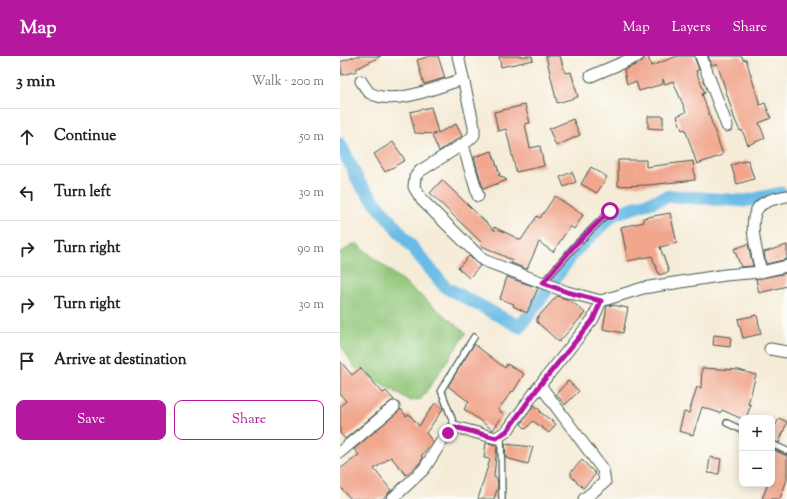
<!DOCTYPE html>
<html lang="en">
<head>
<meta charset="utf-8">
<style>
	:root { --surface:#fff; --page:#f6f6f6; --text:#222; --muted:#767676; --line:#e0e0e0; --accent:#b5179e }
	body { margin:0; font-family:"Sorts Mill Goudy",serif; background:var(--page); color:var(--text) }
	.controls { position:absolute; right:12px; bottom:12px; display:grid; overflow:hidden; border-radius:8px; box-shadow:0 2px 10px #0003 }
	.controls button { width:36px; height:36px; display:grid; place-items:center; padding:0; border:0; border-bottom:1px solid var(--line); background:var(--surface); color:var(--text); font:20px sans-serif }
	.stop { position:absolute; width:12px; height:12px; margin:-9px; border:3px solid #b5179e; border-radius:50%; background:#fff }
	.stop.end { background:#b5179e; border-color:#fff; box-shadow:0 1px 4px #0008 }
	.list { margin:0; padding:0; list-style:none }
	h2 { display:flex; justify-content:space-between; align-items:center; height:52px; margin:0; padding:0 16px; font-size:17px }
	h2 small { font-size:13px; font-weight:400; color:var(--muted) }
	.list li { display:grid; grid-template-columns:26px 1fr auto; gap:12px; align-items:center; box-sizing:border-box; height:56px; padding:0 16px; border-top:1px solid var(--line) }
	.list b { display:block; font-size:15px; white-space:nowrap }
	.list em { font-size:13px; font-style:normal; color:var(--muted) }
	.actions { display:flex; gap:8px; padding:12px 16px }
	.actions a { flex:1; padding:9px 0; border:1px solid var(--accent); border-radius:8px; text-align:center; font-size:14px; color:var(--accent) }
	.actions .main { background:var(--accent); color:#fff }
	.icon { flex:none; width:22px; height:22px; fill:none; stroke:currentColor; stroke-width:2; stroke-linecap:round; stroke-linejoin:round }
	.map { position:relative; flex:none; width:447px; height:443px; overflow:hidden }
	header { display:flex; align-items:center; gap:24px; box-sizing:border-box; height:56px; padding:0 20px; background:var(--accent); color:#fff }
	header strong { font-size:19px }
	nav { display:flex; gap:22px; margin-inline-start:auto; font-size:14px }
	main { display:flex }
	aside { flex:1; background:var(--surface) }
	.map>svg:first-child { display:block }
</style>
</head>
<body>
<header>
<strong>Map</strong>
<nav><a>Map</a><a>Layers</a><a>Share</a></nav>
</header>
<main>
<aside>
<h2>3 min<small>Walk · 200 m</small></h2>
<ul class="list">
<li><svg class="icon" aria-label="ahead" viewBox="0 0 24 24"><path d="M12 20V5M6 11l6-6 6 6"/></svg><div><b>Continue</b></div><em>50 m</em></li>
<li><svg class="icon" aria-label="left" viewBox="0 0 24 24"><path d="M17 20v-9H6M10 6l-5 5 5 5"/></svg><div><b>Turn left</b></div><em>30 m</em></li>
<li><svg class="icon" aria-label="right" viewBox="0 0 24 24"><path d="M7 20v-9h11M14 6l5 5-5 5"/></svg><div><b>Turn right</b></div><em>90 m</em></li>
<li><svg class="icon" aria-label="right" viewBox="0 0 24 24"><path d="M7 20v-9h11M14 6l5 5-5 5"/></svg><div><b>Turn right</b></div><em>30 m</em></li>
<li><svg class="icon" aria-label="arrive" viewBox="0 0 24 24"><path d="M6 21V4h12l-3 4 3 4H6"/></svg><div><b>Arrive at destination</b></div></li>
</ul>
<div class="actions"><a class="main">Save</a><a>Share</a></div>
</aside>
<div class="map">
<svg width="447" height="443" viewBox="0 0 447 443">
	<rect width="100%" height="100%" fill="#fdfcf7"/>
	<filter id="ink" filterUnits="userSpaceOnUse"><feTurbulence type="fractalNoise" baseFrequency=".025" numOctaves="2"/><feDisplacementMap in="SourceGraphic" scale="8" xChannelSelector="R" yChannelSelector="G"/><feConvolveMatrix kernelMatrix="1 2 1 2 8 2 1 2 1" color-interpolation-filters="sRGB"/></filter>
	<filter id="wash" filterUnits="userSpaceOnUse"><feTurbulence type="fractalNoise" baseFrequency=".012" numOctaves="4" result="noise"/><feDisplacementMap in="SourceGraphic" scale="16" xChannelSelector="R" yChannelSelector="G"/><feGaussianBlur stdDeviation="0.9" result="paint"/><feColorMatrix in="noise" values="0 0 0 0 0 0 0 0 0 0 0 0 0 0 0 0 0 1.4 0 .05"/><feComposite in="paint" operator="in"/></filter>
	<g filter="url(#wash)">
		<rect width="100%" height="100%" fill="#f5ecd8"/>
		<path fill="#8fc678" stroke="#578256" d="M16 187 126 277 81 343 71 345 15 312 0 288V197Z"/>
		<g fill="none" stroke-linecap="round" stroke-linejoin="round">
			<path stroke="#69bbe5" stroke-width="13" d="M0 88 20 128 105 231 180 271 235 195 274 158 330 140 405 145 441 137"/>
		</g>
		<g id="blocks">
			<path fill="#f1a68d" d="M17 0H41L16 13 17 15 2 19 0 6Z
				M90 0H98L105 22 84 28 77 4Z
				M159 0H192L193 4 161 11Z
				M206 0H220L225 17 231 16 238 41 217 47Z
				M305 0H308L311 10 337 0H354L359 14 356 15 365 37 362 38 383 99 357 108 345 73 342 74 337 60 346 56 333 25 325 28 323 23V28L299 35 296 26 287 28 284 14 301 6Z
				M368 0H402L403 4 406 3 420 49 425 47 431 62 419 67 425 82 408 89 402 74 400 75 395 64 377 7 372 9Z
				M185 49 190 67 185 68 190 92 200 90 204 110 176 116 166 73 158 75 154 56Z
				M91 51 98 77 116 68 122 80 99 95 92 80 96 78 75 77 70 56Z
				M308 60H323V73L308 72Z
				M233 63 240 79 216 90 209 73Z
				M53 86 65 104 45 116 34 98Z
				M152 95 160 119H158L167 124 143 133 134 101Z
				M278 104H306V111L353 105 355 124 308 129 278 130Z
				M408 104 414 123 397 128 391 109Z
				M251 111 267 121 257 137 241 128Z
				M232 116 236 126 224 131 220 121Z
				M102 124 155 175 154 171 181 184 197 160 200 162 215 140 243 159 234 173 230 170 213 196 199 186 187 213 171 207 172 204 140 189 142 187 90 137Z
				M330 157 337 187 320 191 329 216 319 219 312 200 288 205 281 171 304 166 303 162Z
				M408 188 413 210 401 211 394 193Z
				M447 189V203L426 208 424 196Z
				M129 200 140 210 129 222 118 212Z
				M447 217V230L419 237 416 223Z
				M167 221 198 232 187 257 173 250 174 248 160 243Z
				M217 240 230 244 245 257 219 286 197 266V262Z
				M272 249 288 252 283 277 263 273 267 250Z
				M417 259 421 278 403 282 398 263Z
				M374 279 391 281 390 291 373 289Z
				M134 288 165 312 167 308 184 318 173 336 172 335 158 354 164 358 153 374 124 353 129 346 108 330Z
				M0 305 12 319 21 312 43 337 46 335 54 344 50 346 5 383 0 377V350L6 345 0 338Z
				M362 312 399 314 416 319 408 348 411 349 406 362H400L382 354 380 357 362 351 353 379 339 375 344 356 349 357 357 331 361 332Z
				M228 325 239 335 225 349 216 338Z
				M95 347 103 353 86 377 93 386 81 400 83 402 79 408 66 419 51 401 34 413 51 434 46 440 42 443H11L0 431V413L19 399 14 393 61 353 66 360 69 358 79 370Z
				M194 349 201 355 200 356 216 368 209 377 193 365 186 373 181 368Z
				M439 362 447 366 439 387 432 384V378Z
				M146 387 157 389 154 421 157 422 158 430 154 443H138L150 403 144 402Z
				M165 388 193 391 188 408 166 402Z
				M432 393 447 400V424L440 443H422L428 428H432Z
				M370 401 381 403 379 418 368 417Z
				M242 404 256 418 243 432 231 420V416Z"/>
		</g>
	</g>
	<g filter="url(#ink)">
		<use href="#blocks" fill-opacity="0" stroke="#3f574d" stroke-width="1"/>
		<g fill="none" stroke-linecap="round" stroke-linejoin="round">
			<defs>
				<path id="service" d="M203 227 235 190 270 155
					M387 367 402 374
					M115 371 101 334 134 281
					M161 380 162 443
					M432 388 447 395"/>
				<path id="minor" d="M361 0 387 70
					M251 20 298 0
					M21 25C23 28 27 35 30 37 54 51 99 30 123 23
					M123 89 138 140
					M421 216C418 199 407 167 418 152 424 144 438 142 447 140
					M261 245 303 232 385 219 421 216 447 210
					M430 293 447 296
					M200 329 263 414 265 426 244 443
					M0 396 54 351
					M52 443 84 413 107 377 115 371 156 382 167 375 200 329 253 263 261 245 227 236 143 204 82 144 74 131 75 121 80 115 128 85 134 79V71L118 0"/>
			</defs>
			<use href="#service" stroke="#3f574d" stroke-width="8"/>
			<use href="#minor" stroke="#3f574d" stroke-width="13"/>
			<use href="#service" stroke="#fff" stroke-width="5.5"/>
			<use href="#minor" stroke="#fff" stroke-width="11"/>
		</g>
	</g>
	<g fill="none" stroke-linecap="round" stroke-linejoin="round" filter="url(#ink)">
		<path stroke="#b5179e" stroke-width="5" d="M108 377 115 371 156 382 167 375 200 329 253 264 261 245 227 236 203 227 234 190 270 155"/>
	</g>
</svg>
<div class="controls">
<button>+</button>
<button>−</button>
</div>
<div class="stop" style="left:270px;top:155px"></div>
<div class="stop end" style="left:108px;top:377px"></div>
</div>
</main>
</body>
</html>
